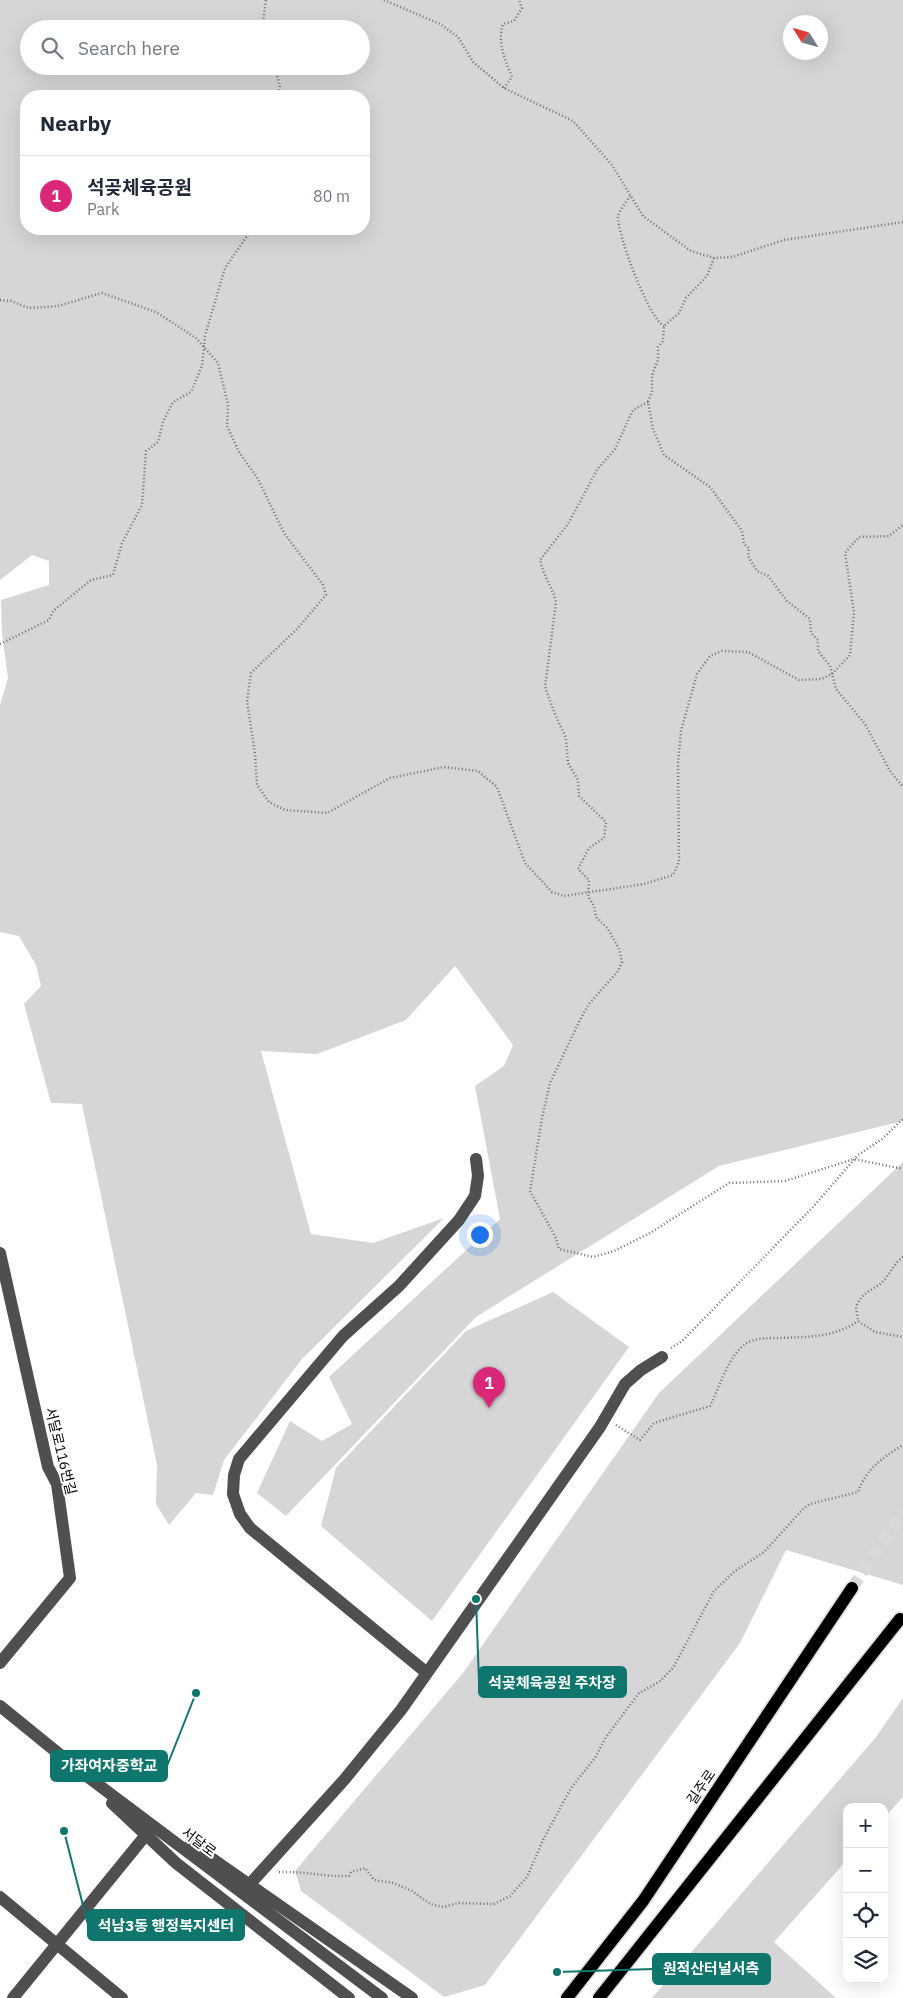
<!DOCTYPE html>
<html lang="en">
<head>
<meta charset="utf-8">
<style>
	:root { --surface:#fff; --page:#f2f2f3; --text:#1f2937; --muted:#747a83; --line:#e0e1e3; --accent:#db2777 }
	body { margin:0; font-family:"IBM Plex Sans","Noto Sans KR",sans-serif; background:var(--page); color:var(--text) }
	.controls { position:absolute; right:15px; bottom:15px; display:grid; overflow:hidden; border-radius:10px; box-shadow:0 5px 20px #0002 }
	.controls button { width:45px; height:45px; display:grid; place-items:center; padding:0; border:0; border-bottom:1px solid var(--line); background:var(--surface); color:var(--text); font:25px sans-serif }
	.compass { position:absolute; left:783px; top:15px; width:45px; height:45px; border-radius:50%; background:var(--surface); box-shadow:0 5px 20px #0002; rotate:307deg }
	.you { position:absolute; left:479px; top:1234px; width:18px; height:18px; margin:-12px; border:4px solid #fff; border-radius:50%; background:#1a73e8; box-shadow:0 0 0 8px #1a73e833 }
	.badge { display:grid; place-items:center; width:32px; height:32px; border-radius:50%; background:var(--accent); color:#fff; font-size:16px; font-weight:700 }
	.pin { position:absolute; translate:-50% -41px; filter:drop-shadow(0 1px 2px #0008) }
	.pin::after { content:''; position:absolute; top:26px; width:18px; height:15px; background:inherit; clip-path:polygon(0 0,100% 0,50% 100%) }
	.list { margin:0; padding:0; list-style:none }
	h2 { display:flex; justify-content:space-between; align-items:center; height:65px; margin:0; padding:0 20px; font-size:21px }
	h2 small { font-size:16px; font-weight:400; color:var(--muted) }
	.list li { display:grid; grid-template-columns:32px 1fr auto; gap:15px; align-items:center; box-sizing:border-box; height:80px; padding:0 20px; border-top:1px solid var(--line) }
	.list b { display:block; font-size:19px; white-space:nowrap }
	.list p { margin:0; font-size:16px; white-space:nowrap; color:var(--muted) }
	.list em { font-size:16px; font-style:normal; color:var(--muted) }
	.icon { flex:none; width:28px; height:28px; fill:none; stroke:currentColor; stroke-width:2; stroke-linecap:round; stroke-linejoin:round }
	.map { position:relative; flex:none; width:903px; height:1998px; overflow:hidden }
	.search { position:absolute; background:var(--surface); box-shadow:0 5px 20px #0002; left:20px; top:20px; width:350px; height:55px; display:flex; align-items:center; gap:12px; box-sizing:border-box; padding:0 18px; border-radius:28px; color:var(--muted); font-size:19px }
	.panel { position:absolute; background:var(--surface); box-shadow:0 5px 20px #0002; left:20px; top:90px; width:350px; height:145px; border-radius:20px }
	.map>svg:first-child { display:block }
</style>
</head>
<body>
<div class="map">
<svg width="903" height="1998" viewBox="0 0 903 1998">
	<rect width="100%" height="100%" fill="#fff"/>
	<path fill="#d6d6d6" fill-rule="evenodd" d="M0 0H903V1121L719 1166 476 1317 286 1516 257 1493 290 1421 322 1441 352 1424 329 1377 500 1219 475 1086 504 1066 513 1045 455 966 406 1020 317 1054 261 1051 311 1234 373 1243 444 1218 302 1359 224 1460 213 1495 196 1493 169 1525 156 1504 157 1465 82 1104 51 1103 24 1004 41 986 36 965 19 936 0 932V705L8 678 2 634 1 600 49 585V561L32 555 0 580ZM820 22V52H790V22ZM29 29H361V66H29ZM26 96H364V229H26Z
		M903 1162V1585L786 1550 740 1643 485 1985 444 1997 301 1891 295 1871 463 1673 659 1393Z
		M553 1292 629 1347 432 1621 321 1526 336 1468 466 1331Z
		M903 1698V1797L884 1818V1807H847V1860L774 1942 836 1998H652L876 1737Z"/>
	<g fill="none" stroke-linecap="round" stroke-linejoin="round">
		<path stroke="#d9d9d9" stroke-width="12" stroke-dasharray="12 6" stroke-linecap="butt" d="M852 1588 903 1511"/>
		<defs>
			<path id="major" d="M567 1998 643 1901 852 1588
				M599 1998 900 1619"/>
		</defs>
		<use href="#major" stroke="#dbdbdb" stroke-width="15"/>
		<path stroke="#717171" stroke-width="2.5" stroke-dasharray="1 2.5" stroke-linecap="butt" d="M384 0 440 24 458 37 473 62 504 88 573 121 612 165 643 216 691 251 714 258 732 257 784 240 903 222
			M262 29 266 0
			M274 66 280 86 278 96
			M504 88 512 77C505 59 497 43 503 24L514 21 522 8 519 0
			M630 196C627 201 619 211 618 216 617 234 649 319 664 326
			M714 258 707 276 686 298 679 313 664 326 663 341 658 347V360L652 375V392L648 402 653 429 664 455 710 487 742 531 744 544 749 548 748 556 757 571 768 576 787 601 810 619 811 633 818 640V651L830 666 836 689 865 724 890 771 903 787
			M0 300 11 301 29 308 58 306 102 293 156 312 196 338 218 363 228 405 227 426 239 452 258 479 284 533 323 585 326 595 297 629 251 673 247 701 255 754 257 785 269 802 285 810 327 813 390 778 444 767 478 771 497 787 525 863 552 892 564 896 644 884 673 875 679 862 678 763 681 731 697 674 710 656 722 651 748 652 799 680 821 679 832 674 850 655 854 612 845 553 859 537 889 536 903 525
			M648 402 633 410 615 449 597 470 568 524 540 560C544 578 552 586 556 602L545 687 555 714 566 738 568 763 578 780 579 796 606 822 604 838 589 848 578 869 589 880 588 896 594 906 596 917 608 929 619 949 622 962 618 971 589 1004 580 1020 550 1083 542 1118 530 1191 556 1238 559 1249 593 1257 614 1251 650 1233 729 1183 785 1181 854 1159 903 1169
			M0 644 49 620 53 611 91 580 113 575 122 543 142 505 146 451 158 442 163 422 173 402 191 392 202 366 205 336 225 268 252 229
			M903 1257C893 1264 889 1277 880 1284 872 1290 861 1294 857 1305 855 1309 858 1316 858 1321L875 1332 903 1337
			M671 1348 682 1341 813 1207 858 1155 882 1139 903 1119
			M616 1425 640 1440 654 1423 710 1406C720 1387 728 1355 747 1343 755 1338 768 1338 777 1338 806 1337 834 1338 858 1321
			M279 1872C303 1871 325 1877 349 1876L351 1872 365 1868 374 1880 393 1883 412 1891 430 1904 443 1907 459 1903 494 1904 510 1896 527 1877 543 1840 571 1788 595 1758 606 1737 639 1693 659 1682 673 1668 714 1591 735 1571 764 1552 804 1508 810 1504 858 1492C866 1469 882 1458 903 1445"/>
		<path stroke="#4f4f4f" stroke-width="12" d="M0 1253 48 1467 57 1484 70 1578 0 1663
			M427 1673 250 1528 240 1514 233 1494 234 1475 239 1459 343 1336 399 1286 459 1220 475 1196 478 1176 476 1159
			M0 1706 80 1771 382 1998
			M112 1803 176 1863 349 1998
			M191 1844 412 1998
			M249 1885 344 1780 401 1710 600 1427 625 1384 641 1370 662 1357
			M0 1897 122 1998
			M13 1998 145 1836"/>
		<use href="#major" stroke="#000" stroke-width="12"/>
	</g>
	<g text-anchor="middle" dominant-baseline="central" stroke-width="4" stroke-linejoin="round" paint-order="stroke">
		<g font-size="14" fill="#000" stroke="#fff">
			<text transform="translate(61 1451) rotate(76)">서달로116번길</text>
			<text transform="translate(701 1787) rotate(-56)">길주로</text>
			<text transform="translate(199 1842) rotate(37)">서달로</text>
		</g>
	</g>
	<path fill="none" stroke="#0f766e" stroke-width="2" d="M476 1599L479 1682M196 1693L167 1766M64 1831L88 1925M557 1972L653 1969"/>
	<g fill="#0f766e" stroke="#fff" stroke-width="2">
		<circle cx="476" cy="1599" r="5"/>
		<circle cx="196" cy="1693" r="5"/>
		<circle cx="64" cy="1831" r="5"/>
		<circle cx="557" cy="1972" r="5"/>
	</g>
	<g fill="#0f766e" stroke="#0f766e" stroke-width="2">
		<rect x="479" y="1667" width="147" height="30" rx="5"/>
		<rect x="51" y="1751" width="116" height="30" rx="5"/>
		<rect x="88" y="1910" width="156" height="30" rx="5"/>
		<rect x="653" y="1954" width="117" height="30" rx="5"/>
	</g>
	<g font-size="15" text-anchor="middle" font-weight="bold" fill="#fff">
		<text x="552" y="1688">석곶체육공원 주차장</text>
		<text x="109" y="1771">가좌여자중학교</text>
		<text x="166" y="1931">석남3동 행정복지센터</text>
		<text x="711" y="1974">원적산터널서측</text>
	</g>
</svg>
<div class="controls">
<button>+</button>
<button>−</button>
<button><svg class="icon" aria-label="locate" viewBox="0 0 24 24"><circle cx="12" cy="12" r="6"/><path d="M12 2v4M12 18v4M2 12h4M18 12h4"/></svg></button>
<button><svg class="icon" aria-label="layers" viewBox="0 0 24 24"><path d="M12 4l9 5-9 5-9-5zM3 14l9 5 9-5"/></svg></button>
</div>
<svg class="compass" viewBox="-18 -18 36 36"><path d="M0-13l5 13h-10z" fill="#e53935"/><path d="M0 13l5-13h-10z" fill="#747a83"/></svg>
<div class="you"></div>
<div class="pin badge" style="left:489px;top:1408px">1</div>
<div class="search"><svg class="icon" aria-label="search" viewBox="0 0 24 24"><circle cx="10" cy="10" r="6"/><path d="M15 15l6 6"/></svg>Search here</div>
<section class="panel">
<h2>Nearby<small></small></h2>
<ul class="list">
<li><span class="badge">1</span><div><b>석곶체육공원</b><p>Park</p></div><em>80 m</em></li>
</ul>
</section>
</div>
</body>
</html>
